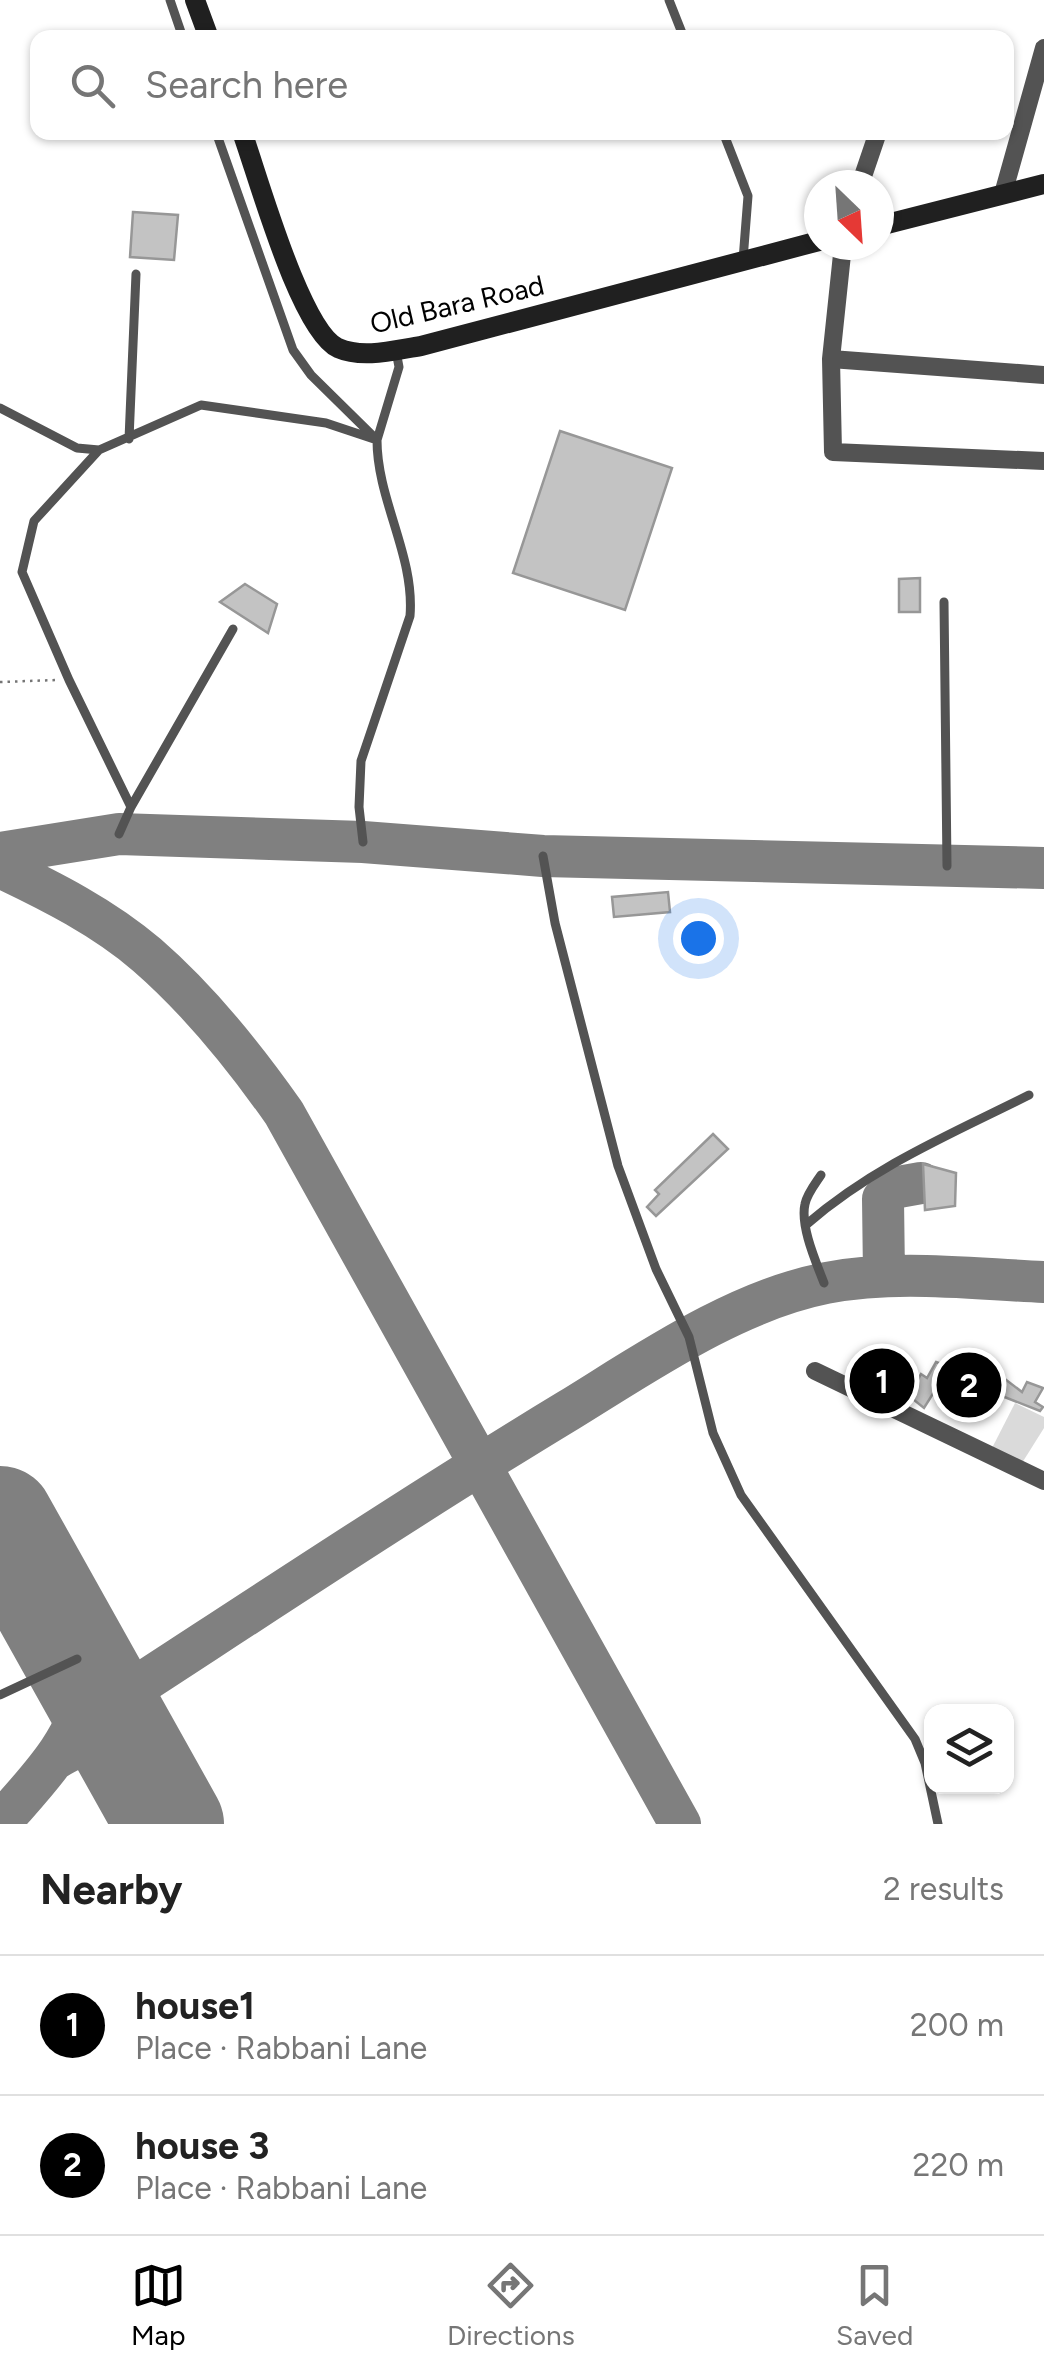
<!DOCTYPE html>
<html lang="en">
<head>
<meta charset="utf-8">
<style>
	:root { --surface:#fff; --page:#f6f6f6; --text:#222; --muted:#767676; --line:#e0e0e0; --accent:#000 }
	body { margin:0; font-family:Figtree,sans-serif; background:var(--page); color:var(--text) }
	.controls { position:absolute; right:30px; bottom:30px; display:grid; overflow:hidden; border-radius:20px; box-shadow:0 2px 8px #0004 }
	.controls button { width:90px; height:90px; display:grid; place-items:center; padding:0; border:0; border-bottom:2px solid var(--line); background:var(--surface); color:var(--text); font:50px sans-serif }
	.compass { position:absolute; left:804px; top:170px; width:90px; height:90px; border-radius:50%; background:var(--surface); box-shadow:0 2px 8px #0004; rotate:155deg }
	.you { position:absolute; left:698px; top:938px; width:35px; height:35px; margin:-25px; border:8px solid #fff; border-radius:50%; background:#1a73e8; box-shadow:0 0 0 15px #1a73e833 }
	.badge { display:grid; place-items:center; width:65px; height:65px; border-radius:50%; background:var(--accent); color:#fff; font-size:32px; font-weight:700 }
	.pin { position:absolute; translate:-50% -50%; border:5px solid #fff; box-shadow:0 2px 10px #0006 }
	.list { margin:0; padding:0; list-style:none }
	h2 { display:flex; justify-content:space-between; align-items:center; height:130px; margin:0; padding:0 40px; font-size:42px }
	h2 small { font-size:32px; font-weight:400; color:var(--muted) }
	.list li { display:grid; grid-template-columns:65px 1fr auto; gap:30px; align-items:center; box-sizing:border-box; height:140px; padding:0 40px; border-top:2px solid var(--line) }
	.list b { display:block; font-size:38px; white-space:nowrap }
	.list p { margin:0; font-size:32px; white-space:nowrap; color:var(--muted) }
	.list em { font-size:32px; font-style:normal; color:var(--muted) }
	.icon { flex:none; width:55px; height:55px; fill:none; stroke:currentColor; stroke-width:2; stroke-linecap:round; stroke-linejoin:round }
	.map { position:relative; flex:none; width:1044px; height:1824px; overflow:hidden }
	.search { position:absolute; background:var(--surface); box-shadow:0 2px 8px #0004; left:30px; right:30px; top:30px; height:110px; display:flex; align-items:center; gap:25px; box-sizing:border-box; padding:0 35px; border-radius:20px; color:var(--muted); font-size:38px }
	.sheet { height:410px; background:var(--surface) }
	nav { display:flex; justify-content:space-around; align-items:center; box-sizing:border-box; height:140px; border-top:2px solid var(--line); background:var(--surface); font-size:28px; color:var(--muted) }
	nav a { display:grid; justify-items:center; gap:5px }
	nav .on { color:var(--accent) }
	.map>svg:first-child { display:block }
</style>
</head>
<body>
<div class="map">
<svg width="1044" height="1824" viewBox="0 0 1044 1824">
	<rect width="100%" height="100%" fill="#fff"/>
	<path fill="#dadada" d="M1015 1403 1044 1417V1428L1022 1463 990 1452Z"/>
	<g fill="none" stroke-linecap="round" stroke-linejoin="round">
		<path stroke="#808080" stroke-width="42" d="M0 853 119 834 363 842 543 856 1044 868
			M0 867C51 891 104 918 147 955 200 1001 244 1056 284 1113L680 1824
			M884 1275 883 1199 893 1188 921 1183
			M105 1707C259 1607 412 1505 569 1410 647 1362 735 1301 826 1283 897 1269 972 1279 1044 1282
			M55 1759C79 1745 104 1731 129 1750
			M0 1823C29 1789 82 1738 83 1690 84 1679 80 1669 77 1659"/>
		<path stroke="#808080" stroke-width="108" d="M0 1520 170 1824"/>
	</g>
	<path fill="#c3c3c3" stroke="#979797" stroke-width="2.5" d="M133 212 178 215 174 260 130 257Z
		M560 431 672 468 625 610 513 573Z
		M920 578V612H899V579Z
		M245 584 277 604 268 633 220 602Z
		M668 892 670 912 614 917 612 897Z
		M713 1134 728 1149 656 1216 647 1207 659 1194 655 1190Z
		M923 1164 956 1173 955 1206 925 1210Z
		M864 1362 897 1369 889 1393 875 1386 876 1382 865 1379Z
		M936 1362 961 1371 966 1363 989 1381 972 1407 939 1384 924 1408 909 1396 921 1374 927 1378Z
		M1001 1376 1022 1392 1027 1382 1043 1388 1035 1402 1043 1407 1040 1411 992 1392Z"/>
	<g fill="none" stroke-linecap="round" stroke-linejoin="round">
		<path stroke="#757575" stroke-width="2.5" stroke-dasharray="2.5 5" stroke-linecap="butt" d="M0 682 57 680"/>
		<path stroke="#535353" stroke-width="9" d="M170 0 183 38
			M669 0 684 38
			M216 132 293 350 311 375 377 440 399 367 396 351
			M723 132 748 196 743 260
			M0 408 77 448 99 450 201 405 326 423 377 440C377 500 415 556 410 616L361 761 359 807 363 842
			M129 439 136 274
			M99 450 34 521 22 572 69 680 131 807
			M944 602 947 866
			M119 834 131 807 233 629
			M543 856 555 923 618 1166 656 1269 689 1337 713 1433 741 1495 915 1739 925 1763 938 1824
			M821 1175C815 1184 807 1194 805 1204 800 1226 816 1262 824 1283
			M807 1224C874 1166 951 1134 1029 1095
			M0 1695 77 1659"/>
		<path stroke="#535353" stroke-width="18" d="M860 185 878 132
			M1003 194 1044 48
			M843 245 831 359 833 452 1044 461
			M831 359 1044 375
			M815 1371 1044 1481"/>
		<path stroke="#202020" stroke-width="20" d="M195 0 209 38
			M242 132C258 176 300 330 338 348 363 359 395 350 421 346L819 241
			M879 226 1044 184"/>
	</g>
	<g text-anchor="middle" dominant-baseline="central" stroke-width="8" stroke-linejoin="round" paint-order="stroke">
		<g font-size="28" fill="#000" stroke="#fff">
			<text transform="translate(457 304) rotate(-13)">Old Bara Road</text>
		</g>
	</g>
</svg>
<div class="controls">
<button><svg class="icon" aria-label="layers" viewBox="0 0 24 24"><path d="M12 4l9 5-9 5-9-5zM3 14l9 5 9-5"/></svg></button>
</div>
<svg class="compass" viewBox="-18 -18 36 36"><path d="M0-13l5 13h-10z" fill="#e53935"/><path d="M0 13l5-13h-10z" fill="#767676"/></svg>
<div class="you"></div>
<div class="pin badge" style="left:882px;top:1381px">1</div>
<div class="pin badge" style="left:969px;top:1385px">2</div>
<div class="search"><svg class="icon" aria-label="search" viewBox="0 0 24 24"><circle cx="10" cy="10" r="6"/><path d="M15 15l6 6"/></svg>Search here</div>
</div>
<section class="sheet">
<h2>Nearby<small>2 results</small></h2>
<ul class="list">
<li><span class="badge">1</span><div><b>house1</b><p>Place · Rabbani Lane</p></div><em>200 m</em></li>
<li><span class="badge">2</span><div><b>house 3</b><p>Place · Rabbani Lane</p></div><em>220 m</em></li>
</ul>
</section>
<nav>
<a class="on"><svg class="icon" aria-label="map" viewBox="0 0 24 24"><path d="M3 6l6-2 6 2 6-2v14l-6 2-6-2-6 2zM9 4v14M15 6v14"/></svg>Map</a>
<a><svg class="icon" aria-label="directions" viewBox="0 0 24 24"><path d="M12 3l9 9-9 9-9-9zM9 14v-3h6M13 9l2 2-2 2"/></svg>Directions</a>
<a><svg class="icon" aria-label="saved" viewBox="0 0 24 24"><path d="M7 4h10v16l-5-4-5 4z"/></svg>Saved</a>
</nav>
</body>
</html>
